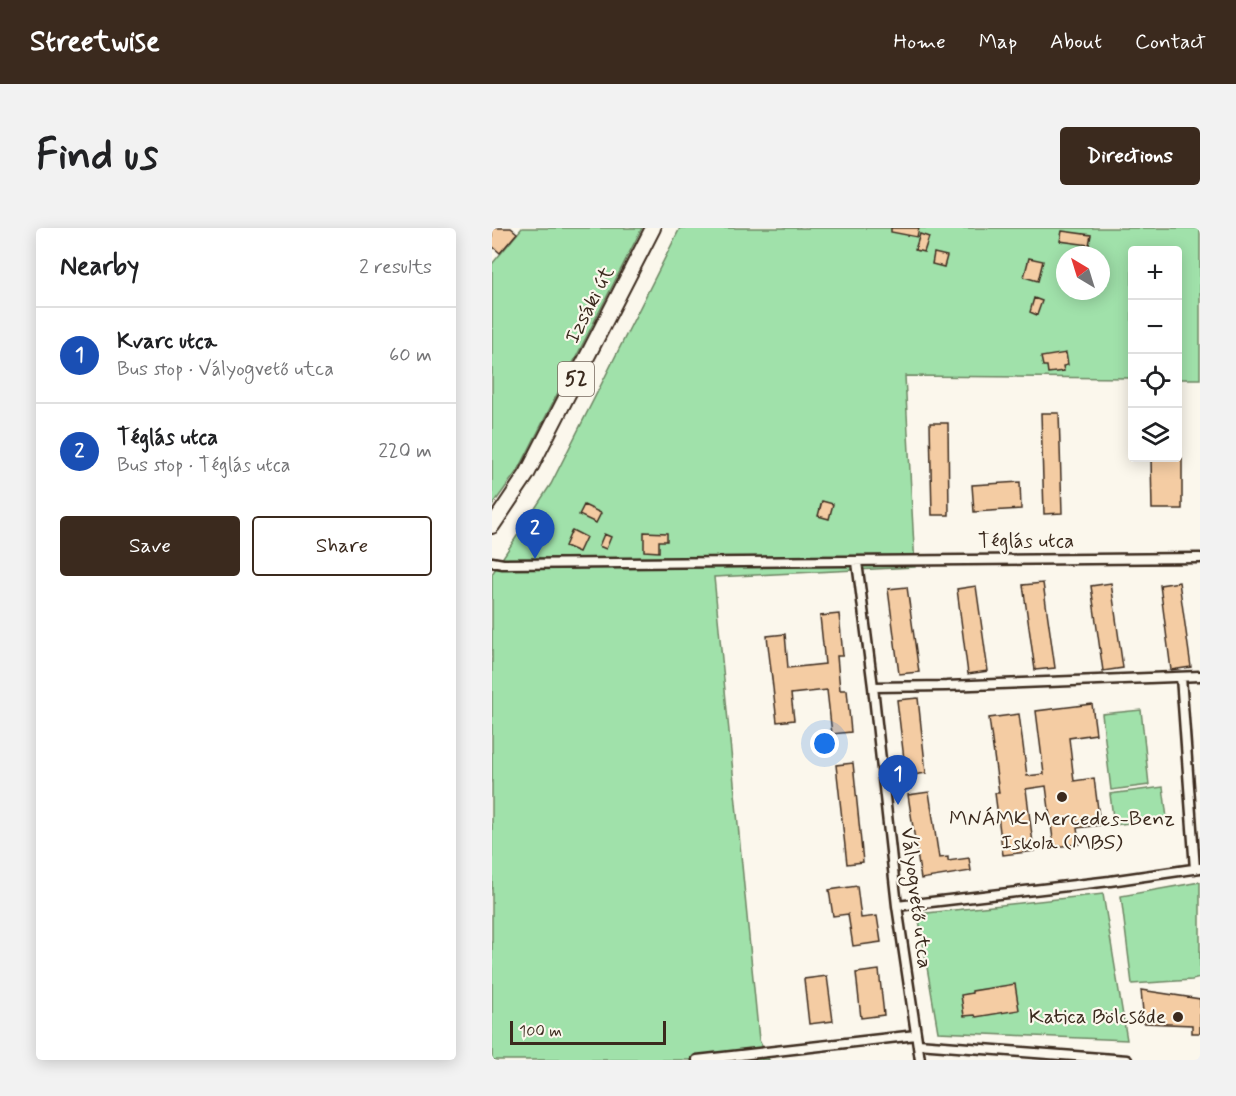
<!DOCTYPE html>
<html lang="en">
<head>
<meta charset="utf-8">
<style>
	:root { --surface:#fff; --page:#f2f2f2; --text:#202124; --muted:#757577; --line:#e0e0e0; --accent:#3b2a1e }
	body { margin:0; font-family:Mynerve,sans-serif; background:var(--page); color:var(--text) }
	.controls { position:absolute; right:18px; top:18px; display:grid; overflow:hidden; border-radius:6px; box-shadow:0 3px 15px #0003 }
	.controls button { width:54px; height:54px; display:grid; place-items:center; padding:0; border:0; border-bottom:2px solid var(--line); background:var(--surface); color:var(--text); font:30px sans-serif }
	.compass { position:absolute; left:564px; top:18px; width:54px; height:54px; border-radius:50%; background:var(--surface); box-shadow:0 3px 15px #0003; rotate:322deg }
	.scale { position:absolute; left:18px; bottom:15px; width:156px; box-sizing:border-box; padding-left:6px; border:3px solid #3b2a1e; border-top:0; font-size:16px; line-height:21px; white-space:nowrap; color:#3b2a1e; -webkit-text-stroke:4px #fbf7ec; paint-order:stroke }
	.you { position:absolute; left:333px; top:516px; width:21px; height:21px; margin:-15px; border:4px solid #fff; border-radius:50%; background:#1a73e8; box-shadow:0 0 0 9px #1a73e833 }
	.badge { display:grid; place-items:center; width:39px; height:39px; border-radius:50%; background:var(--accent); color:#fff; font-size:20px; font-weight:700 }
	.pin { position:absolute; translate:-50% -50px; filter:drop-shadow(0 2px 3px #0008) }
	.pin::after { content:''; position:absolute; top:32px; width:21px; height:18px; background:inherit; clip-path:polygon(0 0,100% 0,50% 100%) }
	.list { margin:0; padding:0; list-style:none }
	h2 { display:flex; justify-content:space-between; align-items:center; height:78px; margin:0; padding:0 24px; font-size:26px }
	h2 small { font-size:20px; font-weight:400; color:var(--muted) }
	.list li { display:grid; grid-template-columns:39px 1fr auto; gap:18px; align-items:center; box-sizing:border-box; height:96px; padding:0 24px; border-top:2px solid var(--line) }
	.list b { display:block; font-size:22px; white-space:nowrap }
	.list p { margin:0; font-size:20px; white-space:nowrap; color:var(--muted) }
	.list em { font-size:20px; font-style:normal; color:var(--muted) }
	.actions { display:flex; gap:12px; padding:18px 24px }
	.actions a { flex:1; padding:14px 0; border:2px solid var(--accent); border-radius:6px; text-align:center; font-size:21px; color:var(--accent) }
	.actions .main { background:var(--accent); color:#fff }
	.icon { flex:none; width:33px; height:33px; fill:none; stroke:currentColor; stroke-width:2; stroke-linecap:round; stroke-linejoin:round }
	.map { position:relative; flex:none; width:708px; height:832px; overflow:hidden; border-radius:6px }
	header { display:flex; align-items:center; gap:36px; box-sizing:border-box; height:84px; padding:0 30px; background:var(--accent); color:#fff }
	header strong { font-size:28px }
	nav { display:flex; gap:33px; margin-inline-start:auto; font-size:21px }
	.intro { display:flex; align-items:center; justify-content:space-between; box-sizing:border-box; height:144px; padding:0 36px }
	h1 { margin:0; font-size:42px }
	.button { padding:15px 27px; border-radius:6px; background:var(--accent); color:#fff; font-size:21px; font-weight:700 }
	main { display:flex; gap:36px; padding:0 36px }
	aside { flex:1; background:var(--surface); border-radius:6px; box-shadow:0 3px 15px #0003 }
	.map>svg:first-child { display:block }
</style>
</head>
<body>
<header>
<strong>Streetwise</strong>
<nav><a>Home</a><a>Map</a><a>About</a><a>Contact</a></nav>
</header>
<div class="intro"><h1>Find us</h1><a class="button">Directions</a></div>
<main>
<aside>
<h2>Nearby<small>2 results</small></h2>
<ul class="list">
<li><span class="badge" style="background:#1a4fb4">1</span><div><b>Kvarc utca</b><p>Bus stop · Vályogvető utca</p></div><em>60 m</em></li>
<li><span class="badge" style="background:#1a4fb4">2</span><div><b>Téglás utca</b><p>Bus stop · Téglás utca</p></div><em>220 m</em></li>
</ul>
<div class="actions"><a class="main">Save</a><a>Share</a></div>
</aside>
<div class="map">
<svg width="708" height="832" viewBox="0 0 708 832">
	<rect width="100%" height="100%" fill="#fbf7ec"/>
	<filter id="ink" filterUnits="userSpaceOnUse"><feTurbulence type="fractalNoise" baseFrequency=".0167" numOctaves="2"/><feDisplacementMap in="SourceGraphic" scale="12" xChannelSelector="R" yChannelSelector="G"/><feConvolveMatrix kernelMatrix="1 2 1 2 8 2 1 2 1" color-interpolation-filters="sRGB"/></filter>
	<g filter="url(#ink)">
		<path fill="#a0e1aa" stroke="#6e8664" stroke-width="1.5" fill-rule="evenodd" d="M30 0H150L28 239 0 278V36Z
			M188 0H708V151H686V22H640V150L413 148 423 339 222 349 267 812 277 832H0V346L59 256ZM573 27H609V63H573Z
			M649 482 657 557 619 562 610 486Z
			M671 559 675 590 622 597 618 566Z
			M708 654V750L700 752 640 756 629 668Z
			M611 666 635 812 446 804 426 686Z"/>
		<path fill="#f4cca3" stroke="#3b2a1e" stroke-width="1.5" d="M0 0H19L25 5 8 25 0 18Z
			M399 0H427L425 9 399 4Z
			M570 3 599 7 597 17 568 13Z
			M428 6 437 9 432 24 423 22Z
			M442 25 455 28 452 39 440 36Z
			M537 30 551 33 546 53 532 49Z
			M542 70 550 73 545 87 538 84Z
			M574 125 576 137 571 138 572 143 556 145 555 138H551L549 129Z
			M549 185H567L570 285 552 286Z
			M438 195H456L457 287H440Z
			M659 230H690V281H660Z
			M528 254 529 281 482 284 480 257Z
			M330 273 341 276 337 291 326 288Z
			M92 277 109 285 104 295 87 287Z
			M80 302 94 309 87 324 73 318Z
			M152 304 175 305V313H167V324L152 323Z
			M112 306 119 309 114 321 107 318Z
			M687 354 699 439 679 442 668 357Z
			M551 355 563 440 543 442 531 357Z
			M619 355 631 440 611 443 599 358Z
			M484 358 496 443 476 446 465 361Z
			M415 359 427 444 407 446 396 361Z
			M347 386 351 428H345L348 462H355L359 504 340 506 335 462 299 466 302 492 285 494 275 408 293 406 296 440 333 436 328 388Z
			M426 470 434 545 414 548 405 472Z
			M600 476 604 506 577 510 582 553 602 550 608 597 585 600 587 616 562 619 554 558 534 561 542 623 511 627 503 565H507L497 490 527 486 535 548 552 546 544 483Z
			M361 535 371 634 355 636 344 537Z
			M437 564 447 630 456 629V633L477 630 479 643 429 651 416 567Z
			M365 658 369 690 385 688 389 714 361 718 356 686 341 688 337 662Z
			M387 742 392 787 369 790 364 745Z
			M335 748 341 793 317 796 312 751Z
			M523 756 527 782 484 789 483 787 472 788 469 767 480 765V763Z
			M649 762 708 771V805H700V797L652 795Z"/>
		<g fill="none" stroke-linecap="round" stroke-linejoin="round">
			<defs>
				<path id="minor" d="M0 334 11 336 708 330
					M365 334 381 459 405 678 428 832
					M689 449 703 641
					M381 459 454 458 708 448
					M405 678 618 653 708 640
					M426 816 635 832
					M205 832 424 807"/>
				<path id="primary" d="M0 298 35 246 161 0"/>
			</defs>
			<use href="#minor" stroke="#3b2a1e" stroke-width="13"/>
			<use href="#primary" stroke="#3b2a1e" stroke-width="18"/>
			<use href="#minor" stroke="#fbf7ec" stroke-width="8"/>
			<use href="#primary" stroke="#fbf7ec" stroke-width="14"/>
		</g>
	</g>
	<g fill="#3b2a1e" stroke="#fbf7ec" stroke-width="2">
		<circle cx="570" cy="569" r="6"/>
		<circle cx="686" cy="789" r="6"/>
	</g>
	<g text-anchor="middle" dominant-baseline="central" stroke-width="4.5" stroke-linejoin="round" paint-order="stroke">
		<rect fill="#fbf7ec" stroke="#75685c" stroke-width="1.5" x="66" y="134" width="36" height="34" rx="4.5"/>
		<g font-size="20" font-weight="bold" fill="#3b2a1e">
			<text x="84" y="151">52</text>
		</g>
		<g font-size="21" fill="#3b2a1e" stroke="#fbf7ec">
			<text transform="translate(98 77) rotate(-63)">Izsáki út</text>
			<text x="534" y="313">Téglás utca</text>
			<text transform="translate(424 670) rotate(83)">Vályogvető utca</text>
		</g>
		<g font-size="21" fill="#3b2a1e" stroke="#fbf7ec">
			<text x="570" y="591">MNÁMK Mercedes-Benz<tspan x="570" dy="24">Iskola (MBS)</tspan></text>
			<text x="674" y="789" text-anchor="end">Katica Bölcsőde</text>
		</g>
	</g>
</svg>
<div class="controls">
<button>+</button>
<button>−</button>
<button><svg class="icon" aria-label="locate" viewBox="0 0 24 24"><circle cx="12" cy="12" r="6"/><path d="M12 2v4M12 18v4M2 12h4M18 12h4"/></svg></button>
<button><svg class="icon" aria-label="layers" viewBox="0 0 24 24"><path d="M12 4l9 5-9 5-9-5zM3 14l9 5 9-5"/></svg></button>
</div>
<svg class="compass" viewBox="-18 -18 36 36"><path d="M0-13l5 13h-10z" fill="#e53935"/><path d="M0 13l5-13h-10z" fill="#757577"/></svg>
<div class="scale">100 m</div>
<div class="you"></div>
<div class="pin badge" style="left:406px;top:577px;background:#1a4fb4">1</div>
<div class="pin badge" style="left:43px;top:331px;background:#1a4fb4">2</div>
</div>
</main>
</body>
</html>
